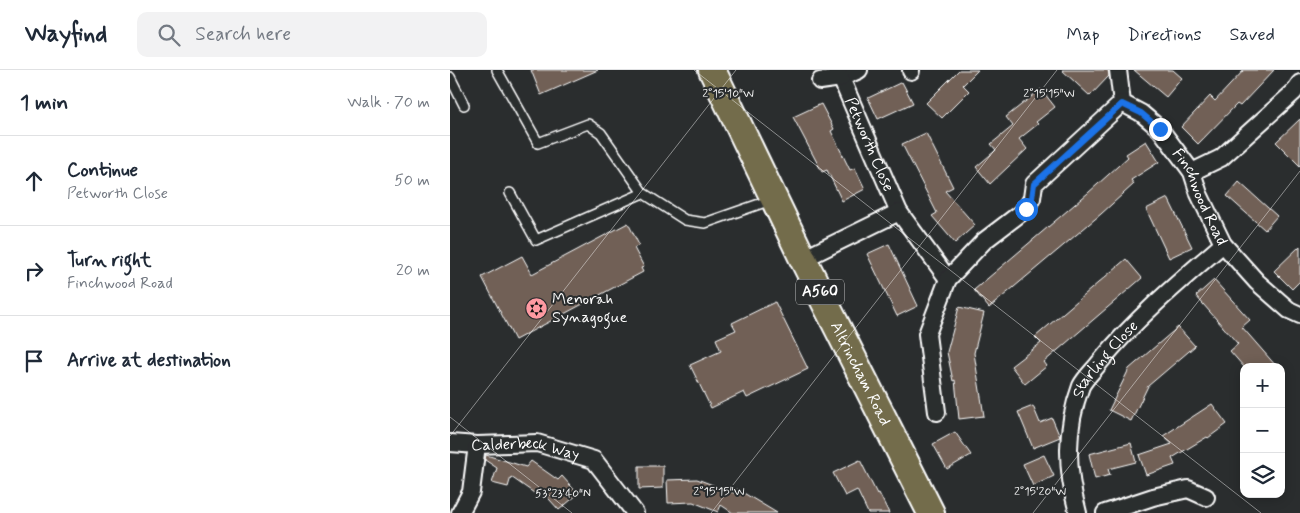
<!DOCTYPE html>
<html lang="en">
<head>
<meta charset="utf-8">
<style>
	:root { --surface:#fff; --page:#f2f2f3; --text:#1f2937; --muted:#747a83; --line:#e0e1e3 }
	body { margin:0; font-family:Mynerve,sans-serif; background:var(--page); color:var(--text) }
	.controls { position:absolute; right:15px; bottom:15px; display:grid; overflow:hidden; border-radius:10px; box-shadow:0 2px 12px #0003 }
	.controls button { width:45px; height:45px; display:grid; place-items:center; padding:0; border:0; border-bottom:1px solid var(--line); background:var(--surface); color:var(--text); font:25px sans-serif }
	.stop { position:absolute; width:15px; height:15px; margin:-11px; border:4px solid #1a73e8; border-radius:50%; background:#fff }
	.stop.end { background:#1a73e8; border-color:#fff; box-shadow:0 1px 5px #0008 }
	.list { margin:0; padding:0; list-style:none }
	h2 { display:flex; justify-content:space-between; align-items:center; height:65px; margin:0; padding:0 20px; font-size:21px }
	h2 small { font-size:16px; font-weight:400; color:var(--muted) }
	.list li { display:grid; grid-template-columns:32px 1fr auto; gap:15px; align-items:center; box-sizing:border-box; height:90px; padding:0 20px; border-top:1px solid var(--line) }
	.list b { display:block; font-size:19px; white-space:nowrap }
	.list p { margin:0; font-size:16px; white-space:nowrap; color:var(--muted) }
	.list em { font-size:16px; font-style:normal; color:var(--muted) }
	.icon { flex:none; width:28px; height:28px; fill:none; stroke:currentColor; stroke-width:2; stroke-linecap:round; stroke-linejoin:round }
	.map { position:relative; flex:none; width:850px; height:443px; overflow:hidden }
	header { display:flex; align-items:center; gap:30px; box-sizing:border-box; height:70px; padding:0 25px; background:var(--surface); border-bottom:1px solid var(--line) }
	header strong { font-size:24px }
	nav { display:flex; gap:28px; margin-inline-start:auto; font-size:18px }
	.search { width:350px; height:45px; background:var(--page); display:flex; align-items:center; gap:12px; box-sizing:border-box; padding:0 18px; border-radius:10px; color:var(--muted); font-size:19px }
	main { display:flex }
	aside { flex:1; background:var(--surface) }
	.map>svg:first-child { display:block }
</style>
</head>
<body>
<header>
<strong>Wayfind</strong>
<div class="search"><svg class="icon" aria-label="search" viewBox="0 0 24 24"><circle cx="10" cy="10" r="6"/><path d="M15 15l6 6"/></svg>Search here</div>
<nav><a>Map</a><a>Directions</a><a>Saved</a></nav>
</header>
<main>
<aside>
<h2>1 min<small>Walk · 70 m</small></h2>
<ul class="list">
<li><svg class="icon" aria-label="ahead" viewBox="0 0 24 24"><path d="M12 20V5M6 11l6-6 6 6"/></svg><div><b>Continue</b><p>Petworth Close</p></div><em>50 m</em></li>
<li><svg class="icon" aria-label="right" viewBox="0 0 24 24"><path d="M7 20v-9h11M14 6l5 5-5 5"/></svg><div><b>Turn right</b><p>Finchwood Road</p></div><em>20 m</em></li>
<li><svg class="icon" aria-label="arrive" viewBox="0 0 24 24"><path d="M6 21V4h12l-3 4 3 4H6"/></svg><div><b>Arrive at destination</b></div></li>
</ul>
</aside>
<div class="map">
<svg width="850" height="443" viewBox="0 0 850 443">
	<rect width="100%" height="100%" fill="#2a2d2e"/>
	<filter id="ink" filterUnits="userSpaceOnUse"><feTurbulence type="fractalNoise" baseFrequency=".02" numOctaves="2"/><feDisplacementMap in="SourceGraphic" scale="10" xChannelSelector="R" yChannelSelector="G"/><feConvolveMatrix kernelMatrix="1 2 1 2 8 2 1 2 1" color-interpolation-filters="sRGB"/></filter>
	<g filter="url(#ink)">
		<path fill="#716157" stroke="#fff" d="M81 0H148L91 25Z
			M509 0H528L513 15 519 21 492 48 476 33Z
			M612 0H658L659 6 640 26Z
			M684 0H723L732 8 716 27Z
			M794 0H824L790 36 787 34 748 74 731 57 760 26 765 31Z
			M452 12 463 33 428 49 418 28Z
			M591 19 605 37 586 52 588 54 569 69 577 79 540 114 526 97 546 80 541 74 563 56 556 47Z
			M371 34 384 59 381 61 400 100 405 98 415 119 392 131 377 100 372 102 343 47Z
			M850 49V96L826 72Z
			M476 63 503 117 495 121 525 155 505 173 482 146 487 143 452 74Z
			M696 71 709 92 681 110 684 114 651 144 539 238 524 220 638 123 678 87 676 84Z
			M789 112 827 146 815 160 777 126Z
			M718 128 742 177 719 188 696 139Z
			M178 153 189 175 184 178 194 197 191 198 193 202 65 270 32 207 72 186 82 204Z
			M439 174 468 236 447 246 417 184Z
			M850 176V211L842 219 824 201Z
			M676 189 692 208 594 292 597 296 575 314 561 296 591 273 585 267Z
			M764 210 800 250 792 257 827 297H794L780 281 788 274 746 226Z
			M325 232 358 299 297 328 294 322 261 338 240 295 271 281 266 269 286 260 282 253Z
			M509 237 534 243 524 283 534 346 509 349 505 310 503 311 497 282Z
			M728 257 745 276 698 316 681 351 659 340 679 299Z
			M762 334 777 354 758 368 757 367 722 388 725 395 696 405 689 385 722 374 713 366Z
			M583 336 590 353 602 348 610 367 583 378 568 342Z
			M505 362 521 385 497 399 483 374Z
			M681 373 686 392 658 399 660 405 645 409 639 384Z
			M36 385 76 397 81 391 108 410 112 406 128 424 109 440 90 419 87 425 61 407 58 417 42 413 47 398 35 390Z
			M594 385 604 406 583 416 573 394Z
			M410 390 427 424 429 423 439 443H418L407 420 395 426 383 403Z
			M189 396H213V418L189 419Z
			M247 409 284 423 287 419 327 443H283L271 435 268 442 243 432 218 433 217 410Z"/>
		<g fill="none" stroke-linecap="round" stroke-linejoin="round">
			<defs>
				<path id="lane" d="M47 0 88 73 138 54 151 63 193 123
					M0 7 14 35
					M60 123 86 170 193 123 235 150 255 153 321 130"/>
				<g id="street">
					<path id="s1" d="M409 0 391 8 449 142 498 209"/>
					<path d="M461 0V1"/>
					<path id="s2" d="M668 0 672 33 691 43 710 59 742 102 749 124 773 174 807 212 839 240 850 245"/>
					<path d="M370 11 391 8"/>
					<path d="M742 102 771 88 844 22 850 13"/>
					<path d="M353 189 449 142"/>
					<path d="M487 342 477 264 498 209 534 171 576 139 582 128 584 114 672 33"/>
					<path id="s3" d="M0 373 27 375 87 373 144 390 185 443"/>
					<path d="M10 443 21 422 27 375"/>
					<path id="s4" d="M628 443C616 399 615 359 631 316 635 308 644 300 650 292 686 248 730 211 773 174"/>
					<path d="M655 443 703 427 738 419 756 427"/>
				</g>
				<g id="primary">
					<path id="s5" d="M262 0 353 189 481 443"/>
				</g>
			</defs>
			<use href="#lane" stroke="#fff" stroke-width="12"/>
			<use href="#street" stroke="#fff" stroke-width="20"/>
			<use href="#primary" stroke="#fff" stroke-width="30"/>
			<use href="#lane" stroke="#2a2d2e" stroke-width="9"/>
			<use href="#street" stroke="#2a2d2e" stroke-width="16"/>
			<use href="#primary" stroke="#736c4b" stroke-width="26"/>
		</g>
	</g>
	<g fill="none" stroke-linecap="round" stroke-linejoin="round" filter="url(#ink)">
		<path stroke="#1a73e8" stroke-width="6" d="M576 139 582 128 584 114 672 34 691 43 710 59"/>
	</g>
	<path fill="none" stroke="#fff" stroke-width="1" stroke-opacity="0.45" d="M244 0 811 443M0 347 122 443M0 366 286 0M261 443 607 0M583 443 850 101"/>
	<defs>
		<symbol id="synagogue-disc" viewBox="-11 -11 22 22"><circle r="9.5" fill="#ff9aa2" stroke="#2a2d2e"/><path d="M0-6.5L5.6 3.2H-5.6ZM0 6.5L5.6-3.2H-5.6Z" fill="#111"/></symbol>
	</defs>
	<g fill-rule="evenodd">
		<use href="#synagogue-disc" x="74" y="226" width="25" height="25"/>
	</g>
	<g text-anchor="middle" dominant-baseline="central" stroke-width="4" stroke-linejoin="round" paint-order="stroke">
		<rect fill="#2a2d2e" stroke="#bfc0c0" stroke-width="1" x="346" y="209.5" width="48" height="25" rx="4"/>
		<g font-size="15" font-weight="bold" fill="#fff">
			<text x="370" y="222">A560</text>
		</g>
		<g font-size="16" fill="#fff" stroke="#2a2d2e">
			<text stroke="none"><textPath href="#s1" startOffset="92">Petworth Close</textPath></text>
			<text stroke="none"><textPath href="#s2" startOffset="159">Finchwood Road</textPath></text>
			<text stroke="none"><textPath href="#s4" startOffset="165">Starling Close</textPath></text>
			<text stroke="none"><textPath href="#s5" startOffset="338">Altrincham Road</textPath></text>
			<text stroke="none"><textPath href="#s3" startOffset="76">Calderbeck Way</textPath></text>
		</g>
		<g font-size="16" fill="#fff" stroke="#2a2d2e" text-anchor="start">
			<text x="102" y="229">Menorah<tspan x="102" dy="18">Synagogue</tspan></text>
		</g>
	</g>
	<g font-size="12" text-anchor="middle" fill="#fff" stroke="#2a2d2e" stroke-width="4" stroke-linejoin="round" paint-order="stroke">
		<text x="599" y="27">2°15'15"W</text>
		<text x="278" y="27">2°15'10"W</text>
		<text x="269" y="425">2°15'15"W</text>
		<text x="590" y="425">2°15'20"W</text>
		<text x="113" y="427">53°23'40"N</text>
	</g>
</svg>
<div class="controls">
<button>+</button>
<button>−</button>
<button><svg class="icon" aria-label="layers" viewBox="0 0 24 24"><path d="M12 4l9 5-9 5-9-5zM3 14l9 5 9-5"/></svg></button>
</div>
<div class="stop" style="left:576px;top:139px"></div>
<div class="stop end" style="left:710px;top:59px"></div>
</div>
</main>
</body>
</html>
